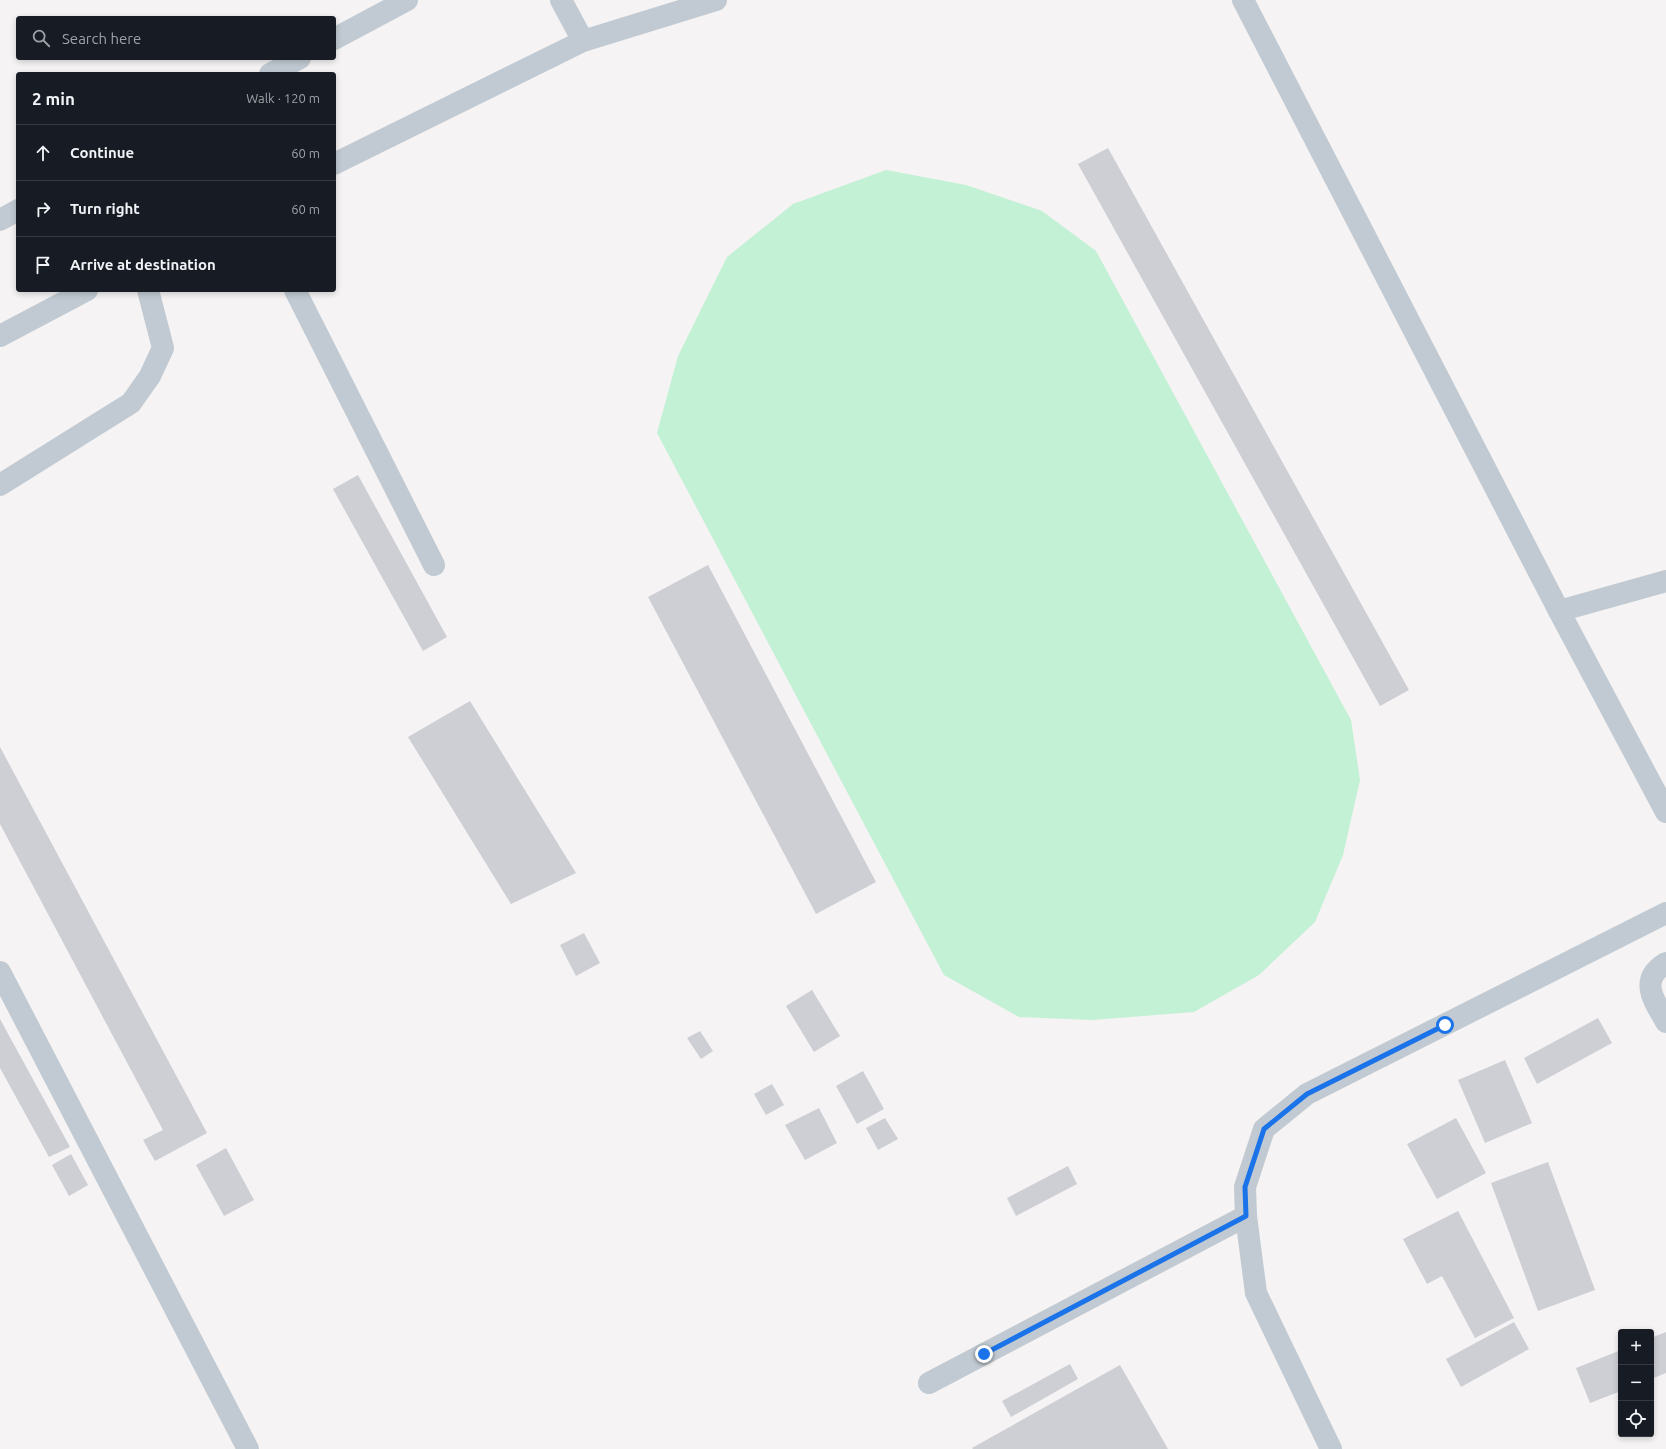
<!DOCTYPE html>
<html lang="en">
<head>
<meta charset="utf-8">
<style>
	:root { --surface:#171b24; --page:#242831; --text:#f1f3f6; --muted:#9ea1a6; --line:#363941 }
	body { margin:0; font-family:Ubuntu,sans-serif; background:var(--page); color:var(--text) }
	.controls { position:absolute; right:12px; bottom:12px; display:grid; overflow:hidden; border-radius:4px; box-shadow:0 2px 6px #0003 }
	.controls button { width:36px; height:36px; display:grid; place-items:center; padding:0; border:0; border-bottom:1px solid var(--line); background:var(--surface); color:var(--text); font:20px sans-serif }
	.stop { position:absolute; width:12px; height:12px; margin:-9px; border:3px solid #1a73e8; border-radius:50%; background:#fff }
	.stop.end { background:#1a73e8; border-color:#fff; box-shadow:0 1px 4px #0008 }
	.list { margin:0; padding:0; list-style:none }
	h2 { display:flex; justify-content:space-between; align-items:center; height:52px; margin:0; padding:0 16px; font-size:17px }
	h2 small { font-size:13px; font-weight:400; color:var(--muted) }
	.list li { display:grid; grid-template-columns:26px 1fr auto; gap:12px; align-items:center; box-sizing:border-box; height:56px; padding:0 16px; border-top:1px solid var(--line) }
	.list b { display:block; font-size:15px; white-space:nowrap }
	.list em { font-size:13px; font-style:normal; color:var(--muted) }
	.icon { flex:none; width:22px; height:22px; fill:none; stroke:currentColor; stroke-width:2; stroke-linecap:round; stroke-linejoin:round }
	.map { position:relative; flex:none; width:1666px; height:1449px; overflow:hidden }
	.search { position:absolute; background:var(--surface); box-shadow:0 2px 6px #0003; left:16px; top:16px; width:320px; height:44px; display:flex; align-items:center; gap:10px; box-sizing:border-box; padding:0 14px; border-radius:4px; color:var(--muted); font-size:15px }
	.panel { position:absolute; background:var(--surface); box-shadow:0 2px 6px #0003; left:16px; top:72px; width:320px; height:220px; border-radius:4px }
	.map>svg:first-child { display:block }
</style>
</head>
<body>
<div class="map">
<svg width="1666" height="1449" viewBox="0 0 1666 1449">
	<rect width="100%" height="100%" fill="#f5f3f3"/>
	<path fill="#c3f1d5" d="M886 170 966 185 1042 211 1096 251 1351 720 1360 780 1343 855 1315 922 1259 975 1194 1012 1092 1020 1019 1017 944 975 657 433 678 356 727 257 793 204Z"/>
	<path fill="#cdcfd5" d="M1108 148 1409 690 1380 706 1078 164Z
		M358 475 447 637 423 651 333 489Z
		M708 565 876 882 816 914 648 597Z
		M470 701 576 873 511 904 408 737Z
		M0 747 207 1133 155 1161 143 1140 163 1130 0 824Z
		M584 933 600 963 576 976 560 945Z
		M812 990 840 1036 814 1052 786 1006Z
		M1598 1018 1612 1043 1537 1084 1524 1058Z
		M0 1019 70 1147 49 1157 0 1068Z
		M700 1031 713 1051 701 1059 687 1038Z
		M1505 1060 1532 1123 1485 1143 1458 1080Z
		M863 1071 884 1109 857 1124 836 1086Z
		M772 1084 784 1105 766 1115 754 1094Z
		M819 1108 837 1143 805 1160 785 1125Z
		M885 1118 898 1139 878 1150 866 1128Z
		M1456 1118 1486 1173 1437 1199 1407 1144Z
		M226 1148 254 1200 224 1216 196 1165Z
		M71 1154 88 1185 69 1196 52 1165Z
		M1548 1162 1595 1290 1538 1311 1491 1183Z
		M1068 1166 1077 1184 1016 1216 1007 1198Z
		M1458 1211 1514 1318 1475 1338 1442 1276 1427 1284 1403 1239Z
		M1514 1322 1529 1349 1461 1387 1446 1359Z
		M1666 1332V1373L1651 1379V1338Z
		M1621 1350V1391L1590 1403 1576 1368Z
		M1070 1364 1078 1379 1011 1417 1002 1401Z
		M1120 1365 1168 1449H973L972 1448Z"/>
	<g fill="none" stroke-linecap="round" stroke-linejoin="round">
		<path stroke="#c1cad2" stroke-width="22" d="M561 0 583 41
			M1243 0 1559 611 1666 812
			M334 39 407 0
			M270 74 300 58
			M334 164 583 41 716 0
			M0 220 18 210
			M295 290 434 565
			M0 336 87 290
			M0 485 131 403 150 376 163 348 148 290
			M1559 611 1666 581
			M1666 963C1638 980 1654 1000 1666 1022
			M0 972 248 1449
			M929 1383 1246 1216
			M1331 1449 1256 1293 1246 1216 1245 1187 1264 1129 1307 1094 1666 913"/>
	</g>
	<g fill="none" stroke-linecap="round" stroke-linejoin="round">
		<path stroke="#1a73e8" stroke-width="5" d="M984 1354 1246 1216 1245 1187 1264 1129 1307 1094 1445 1025"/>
	</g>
</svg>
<div class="controls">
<button>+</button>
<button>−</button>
<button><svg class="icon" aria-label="locate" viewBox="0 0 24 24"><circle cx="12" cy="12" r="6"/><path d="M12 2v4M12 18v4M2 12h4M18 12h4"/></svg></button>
</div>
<div class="stop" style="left:1445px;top:1025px"></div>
<div class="stop end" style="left:984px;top:1354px"></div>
<div class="search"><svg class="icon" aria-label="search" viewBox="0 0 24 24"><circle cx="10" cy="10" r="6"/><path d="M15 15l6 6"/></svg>Search here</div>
<section class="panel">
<h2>2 min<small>Walk · 120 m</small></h2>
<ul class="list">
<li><svg class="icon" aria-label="ahead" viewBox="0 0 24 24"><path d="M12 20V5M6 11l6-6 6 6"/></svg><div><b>Continue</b></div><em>60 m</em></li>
<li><svg class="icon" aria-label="right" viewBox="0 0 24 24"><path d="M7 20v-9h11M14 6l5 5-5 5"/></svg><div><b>Turn right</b></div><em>60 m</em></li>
<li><svg class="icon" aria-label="arrive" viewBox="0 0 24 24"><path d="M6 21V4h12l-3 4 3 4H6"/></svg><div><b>Arrive at destination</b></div></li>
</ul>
</section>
</div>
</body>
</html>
